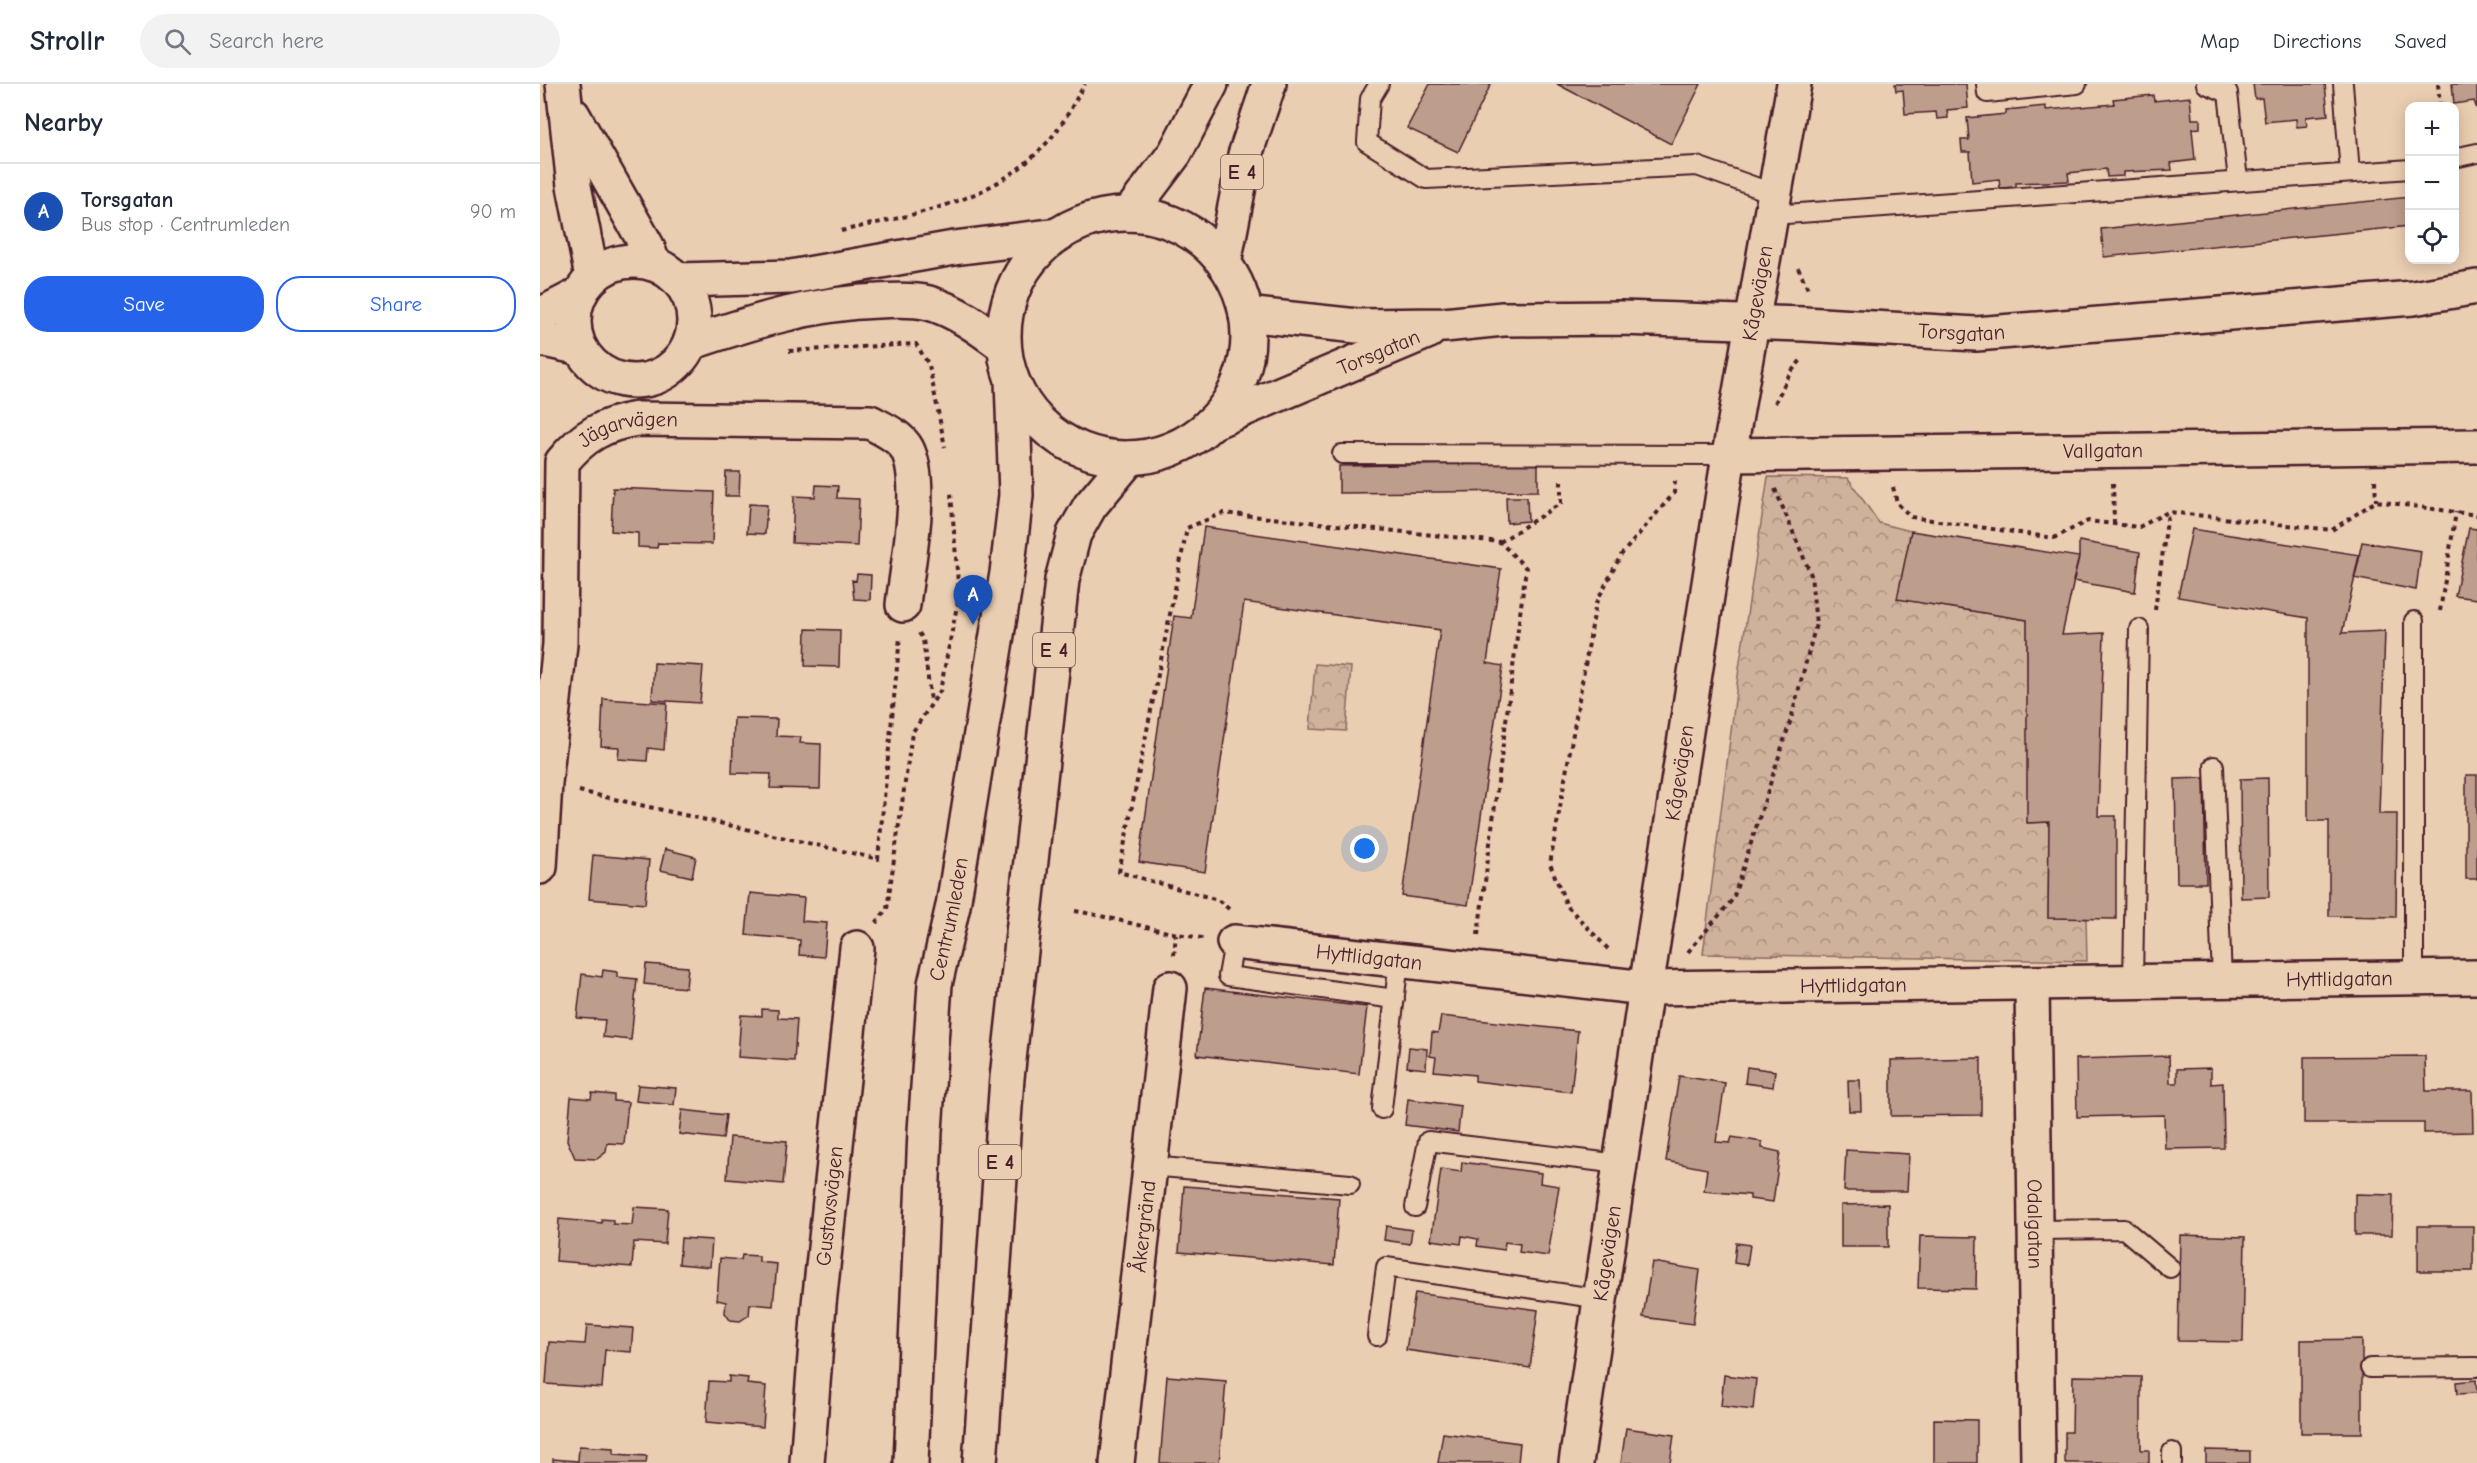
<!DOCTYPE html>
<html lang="en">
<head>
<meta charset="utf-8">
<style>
	:root { --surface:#fff; --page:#f2f2f3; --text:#1f2937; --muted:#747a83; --line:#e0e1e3; --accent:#2563eb }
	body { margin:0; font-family:"Comic Neue",sans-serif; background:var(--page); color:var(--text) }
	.controls { position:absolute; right:18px; top:18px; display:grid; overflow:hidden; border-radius:12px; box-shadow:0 3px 15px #0003 }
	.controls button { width:54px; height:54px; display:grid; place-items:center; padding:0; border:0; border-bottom:2px solid var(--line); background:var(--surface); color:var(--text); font:30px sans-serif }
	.you { position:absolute; left:825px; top:765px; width:21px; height:21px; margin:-15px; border:4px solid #fff; border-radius:50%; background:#1a73e8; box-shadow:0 0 0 9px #1a73e833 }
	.badge { display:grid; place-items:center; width:39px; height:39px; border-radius:50%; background:var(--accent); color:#fff; font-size:20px; font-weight:700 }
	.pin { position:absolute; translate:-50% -50px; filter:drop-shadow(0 2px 3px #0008) }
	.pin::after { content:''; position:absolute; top:32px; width:21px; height:18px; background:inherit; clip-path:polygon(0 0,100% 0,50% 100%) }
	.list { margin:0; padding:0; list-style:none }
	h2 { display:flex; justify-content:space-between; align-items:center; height:78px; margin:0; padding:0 24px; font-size:26px }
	h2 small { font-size:20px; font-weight:400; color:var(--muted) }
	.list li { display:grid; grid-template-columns:39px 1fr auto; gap:18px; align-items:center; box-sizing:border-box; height:96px; padding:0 24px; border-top:2px solid var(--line) }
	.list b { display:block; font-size:22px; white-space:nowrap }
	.list p { margin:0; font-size:20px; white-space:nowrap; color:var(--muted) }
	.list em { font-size:20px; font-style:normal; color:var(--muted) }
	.actions { display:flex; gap:12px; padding:18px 24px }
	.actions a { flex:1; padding:14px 0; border:2px solid var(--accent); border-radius:24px; text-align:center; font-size:21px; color:var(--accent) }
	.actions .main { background:var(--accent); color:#fff }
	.icon { flex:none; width:33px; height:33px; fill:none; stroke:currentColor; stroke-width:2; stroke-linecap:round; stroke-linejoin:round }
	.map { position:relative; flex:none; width:1937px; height:1379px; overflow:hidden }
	header { display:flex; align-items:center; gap:36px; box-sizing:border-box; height:84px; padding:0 30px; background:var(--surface); border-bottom:2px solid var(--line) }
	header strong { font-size:28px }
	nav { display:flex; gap:33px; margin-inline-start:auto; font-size:21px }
	.search { width:420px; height:54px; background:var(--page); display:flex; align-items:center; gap:15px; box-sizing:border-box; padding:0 21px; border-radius:33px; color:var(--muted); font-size:22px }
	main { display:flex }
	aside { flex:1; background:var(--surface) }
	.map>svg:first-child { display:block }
</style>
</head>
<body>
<header>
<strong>Strollr</strong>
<div class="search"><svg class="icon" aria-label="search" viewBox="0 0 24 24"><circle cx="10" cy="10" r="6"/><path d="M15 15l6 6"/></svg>Search here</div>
<nav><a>Map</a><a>Directions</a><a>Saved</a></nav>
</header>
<main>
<aside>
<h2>Nearby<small></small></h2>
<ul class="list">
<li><span class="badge" style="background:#1a4fb4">A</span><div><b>Torsgatan</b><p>Bus stop · Centrumleden</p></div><em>90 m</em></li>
</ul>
<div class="actions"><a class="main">Save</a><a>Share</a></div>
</aside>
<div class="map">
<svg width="1937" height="1379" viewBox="0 0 1937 1379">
	<defs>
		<pattern id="park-crowns" width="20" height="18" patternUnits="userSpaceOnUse" patternTransform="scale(1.5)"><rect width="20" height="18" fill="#cfb29b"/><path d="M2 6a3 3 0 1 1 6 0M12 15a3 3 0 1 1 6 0" fill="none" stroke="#aa907f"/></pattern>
	</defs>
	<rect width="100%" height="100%" fill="#eaceb1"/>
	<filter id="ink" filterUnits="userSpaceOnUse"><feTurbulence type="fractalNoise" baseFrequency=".0167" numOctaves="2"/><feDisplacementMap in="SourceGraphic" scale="12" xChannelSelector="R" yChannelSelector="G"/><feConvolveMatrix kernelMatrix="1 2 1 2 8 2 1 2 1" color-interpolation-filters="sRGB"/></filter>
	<g filter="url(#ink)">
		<path fill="url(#park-crowns)" stroke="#8c6863" stroke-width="1.5" d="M1228 393 1308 394 1339 439 1371 447 1358 515 1487 536 1488 739 1509 738 1508 834H1546L1547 877 1163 870 1199 584Z
			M775 580 811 583 806 647 770 645Z"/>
		<path fill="#bd9d8c" stroke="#4a1f2b" stroke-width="1.5" d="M890 0H951L918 68 867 44Z
			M1017 0H1161L1131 60Z
			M1355 0H1426L1428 24 1407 26 1408 34 1397 35 1396 28 1365 30 1363 6 1356 7Z
			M1713 0H1785L1788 31 1766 33 1767 42 1757 43 1756 35 1725 38 1722 14 1715 15Z
			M1912 0H1937V25L1934 17 1914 20Z
			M1613 11 1614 17 1650 13 1652 35H1660V44L1652 45 1655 76 1631 79 1632 86 1583 88V92L1567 93 1566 85 1528 89 1529 97 1476 99V103L1460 104 1459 95 1432 98 1430 68H1422L1421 56H1429L1427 34 1466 30V26L1506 22V26L1574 20 1573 15Z
			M1870 113V142L1564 173 1561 145Z
			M998 379V407L799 409V382Z
			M186 388H200L199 412H185Z
			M276 401 298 402 297 414 319 415 317 462 252 459 254 412 275 413Z
			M73 404 174 408 172 460 118 459 117 464 98 463V449L71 447Z
			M966 413H987L988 437 967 439Z
			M209 420 227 421 225 450 207 449Z
			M664 443 961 485 947 579 963 582 928 821 862 812 900 546 704 518 665 788 599 778 634 532 651 534Z
			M1929 444 1937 445V515L1915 512Z
			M1652 445 1820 471 1802 549 1845 547 1839 730H1857L1856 833 1789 832V737H1768V534L1638 513Z
			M1371 447 1539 473 1522 551 1564 549 1558 732H1576V835L1508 834 1509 738 1487 739V536L1357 515Z
			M1539 457 1600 468 1595 508 1533 497 1539 473Z
			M1822 458 1881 467 1876 506 1814 494Z
			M317 490 331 491 330 516 314 515 312 496 316 497Z
			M266 545 300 546 299 583 265 582Z
			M114 579 163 582 160 619 112 616Z
			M63 615 127 619 124 666 108 664 107 677 78 675 79 663 61 662Z
			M194 634 237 635 236 652 261 653 260 659 281 660 280 705 230 704 231 690 192 689Z
			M1926 691H1937V795H1926Z
			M1664 694 1666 799H1637L1635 695Z
			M1728 694 1729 813 1701 814 1700 695Z
			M125 765 156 773 152 793 120 786Z
			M53 771 109 776 105 820 49 815Z
			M210 809 264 814 262 837 287 839 284 873 259 871 260 856 206 851Z
			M106 880 148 883 146 904 104 900Z
			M63 886 77 888V893L97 895 91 956 63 953 65 936 37 934 42 890 62 893Z
			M665 904 827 923 819 990 657 971Z
			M222 925 238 926V934L257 935 254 977 198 973 201 931 222 932Z
			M901 932 1038 947 1031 1008 935 997V991L894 987 896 973 890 972 892 948 898 949Z
			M869 963 887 965 886 985 867 983Z
			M1629 972 1630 999H1637V985L1671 984V1000L1683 999 1684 1064 1625 1065 1624 1031 1537 1033 1536 975Z
			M1885 972 1886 1007H1932L1933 1048 1884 1049V1039H1764V973Z
			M1441 974V1031L1351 1032V976Z
			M1207 983 1235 987 1233 1003 1205 999Z
			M1139 992 1185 999 1176 1058 1190 1059 1192 1053 1222 1058V1064L1240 1068 1233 1118 1210 1115V1111L1164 1107 1167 1085 1126 1077Z
			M1308 996H1320L1321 1027H1309Z
			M98 1001 136 1004 134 1021 96 1017Z
			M52 1009 74 1011V1017L88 1018 84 1060 67 1059 66 1068 57 1075 35 1074 27 1056 31 1013 51 1015Z
			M868 1015 921 1022 918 1048 865 1041Z
			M142 1026 186 1031 183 1055 139 1050Z
			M190 1053 247 1057 243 1100 187 1095Z
			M1306 1066 1369 1070 1367 1107H1304Z
			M922 1078 1001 1089 1000 1099 1019 1102 1008 1172 979 1168 980 1160 965 1158 964 1166 937 1162 938 1155 922 1152 921 1160 891 1156 901 1085 921 1088Z
			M644 1102 799 1114 794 1181 639 1168Z
			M1815 1110 1853 1111 1852 1151H1815Z
			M1348 1120V1163H1301V1121Z
			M94 1123 128 1125 125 1160 94 1158 92 1183 16 1177 19 1135 62 1139V1135L73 1136V1140L92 1141Z
			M846 1142 872 1146 870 1160 844 1156Z
			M1878 1142H1933V1187H1878Z
			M1640 1151 1705 1153 1703 1258 1638 1257Z
			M1380 1152 1437 1153 1436 1205 1378 1204Z
			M141 1154 172 1156 170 1183 139 1180Z
			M1196 1159 1210 1161 1207 1181 1194 1179Z
			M202 1171 219 1172V1178L237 1180 233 1222 210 1220 209 1231 200 1237 190 1236 185 1229 186 1218 177 1216 180 1174 201 1176Z
			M1112 1178 1160 1186 1153 1240 1103 1233Z
			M875 1209 998 1226 990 1284 866 1266Z
			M47 1241 93 1244 91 1268 65 1266 62 1304 6 1300 9 1258 45 1260Z
			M1822 1255V1349H1761V1256Z
			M1184 1291 1216 1295 1213 1326 1181 1322Z
			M189 1292 208 1294 207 1300 226 1302 223 1343 166 1338 169 1297 189 1298Z
			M627 1292 686 1297 679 1379H620Z
			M1533 1292 1601 1293V1366H1609V1379H1525V1348H1532Z
			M1936 1296 1937 1309 1917 1310 1916 1298Z
			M1394 1335 1437 1336V1379H1394Z
			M1086 1344 1134 1351 1130 1379H1081Z
			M903 1349 980 1359 978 1379H898Z
			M39 1362 74 1364V1370L107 1372 106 1379H13V1375L38 1377Z
			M1666 1366 1710 1367V1379H1666Z"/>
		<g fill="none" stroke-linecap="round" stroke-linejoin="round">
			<defs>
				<path id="lane" d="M839 0 830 15 827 58 886 95 1157 82 1235 110
					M1446 0 1447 9 1537 0
					M1666 0 1688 9 1698 96
					M1803 0 1810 89
					M1914 74 1937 69
					M1232 131 1870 85
					M802 370 1189 371
					M1674 682 1682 897
					M694 858 688 892 855 915
					M1874 894V537
					M1593 898 1599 545
					M842 1025 859 876
					M611 1082 810 1100
					M875 1123 888 1057 1080 1080
					M1495 1146 1584 1145 1630 1184
					M837 1252 846 1183 1061 1215
					M1830 1284 1937 1283
					M1632 1379V1368"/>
				<g id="street">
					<path d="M23 0 34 102 52 193"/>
					<path d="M33 31 107 162 113 179"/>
					<path id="s1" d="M1189 371 1937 362"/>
					<path id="s2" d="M0 783 5 699 20 560 22 378C43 352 64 340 97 335L330 338C343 345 360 352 367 365 385 400 367 482 363 521"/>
					<path id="s3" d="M694 858 1106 904 1937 893"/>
					<path id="s4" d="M1492 900 1498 1379"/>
					<path id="s5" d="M267 1379 279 1220 317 864"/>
					<path id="s6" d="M577 1379 630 904"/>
					<path id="s7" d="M1036 1379 1106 904 1189 371 1254 0"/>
				</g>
				<g id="secondary">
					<circle cx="94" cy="237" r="60"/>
					<path d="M139 196 251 193 414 164 518 151"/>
					<path id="s8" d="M706 230 817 242 904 241 963 235 1081 234 1264 240 1436 250 1873 214 1937 203"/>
					<path d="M0 231 39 211"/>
					<path d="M0 255 40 264"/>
					<path d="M150 259C212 238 272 219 338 217 354 216 373 215 389 219 417 227 441 245 464 262"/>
					<path id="s9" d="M671 339 889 247"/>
				</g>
				<g id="highway">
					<path d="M589 130 635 69 671 0"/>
					<circle cx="586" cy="252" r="122"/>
					<path d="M684 179 705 71 729 0"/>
					<path id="s10" d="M371 1379 385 1047 395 900 413 822 467 489 476 411 472 296"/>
					<path d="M440 1379 467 994 522 496 534 450 550 422 590 374"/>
				</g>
			</defs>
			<use href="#lane" stroke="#4a1f2b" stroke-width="22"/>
			<use href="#street" stroke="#4a1f2b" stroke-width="38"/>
			<use href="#secondary" stroke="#4a1f2b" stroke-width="38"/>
			<use href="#highway" stroke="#4a1f2b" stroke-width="38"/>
			<path stroke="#4a1f2b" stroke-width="4" stroke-dasharray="4.5 4.5" stroke-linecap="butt" d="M1898 0 1900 22
				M301 147C378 129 456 119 511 54 524 39 534 18 545 0
				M1258 184 1269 207
				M249 267 376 260 389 281 405 363
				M1235 319 1250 289 1262 275
				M1835 396 1836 417
				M1573 399 1574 440
				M1353 403 1357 419 1371 433 1514 454 1548 437 1599 443 1628 428 1792 446 1836 417 1937 431
				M960 458 1021 419V395
				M1615 526 1628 429
				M1900 527 1916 428
				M379 549 383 555 391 618
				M39 707 338 775 360 553
				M689 825 678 816 579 788 647 444 683 429 960 458 986 484 938 851
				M535 827C578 834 620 849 663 854
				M336 839 347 825 372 649 400 607 419 512 411 409
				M1068 865 1027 822 1010 780 1056 519 1081 471 1134 409 1135 397
				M1148 868 1193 815 1251 635 1276 540 1271 491 1235 405
				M634 871 636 851"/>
			<use href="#lane" stroke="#eaceb1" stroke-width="18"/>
			<use href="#street" stroke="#eaceb1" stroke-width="33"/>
			<use href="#secondary" stroke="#eaceb1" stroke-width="33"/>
			<use href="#highway" stroke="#eaceb1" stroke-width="33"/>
		</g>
	</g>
	<g text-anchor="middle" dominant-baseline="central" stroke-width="6" stroke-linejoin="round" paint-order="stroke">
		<g fill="#eaceb1" stroke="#7a5453" stroke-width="1.5">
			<rect x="681" y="71" width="42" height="34" rx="4.5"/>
			<rect x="493" y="549" width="42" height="34" rx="4.5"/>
			<rect x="439" y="1061" width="42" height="34" rx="4.5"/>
		</g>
		<g font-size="20" font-weight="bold" fill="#4a1f2b">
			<text x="702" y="88">E 4</text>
			<text x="514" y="566">E 4</text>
			<text x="460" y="1078">E 4</text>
		</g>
		<g font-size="21" fill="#4a1f2b" stroke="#eaceb1">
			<text stroke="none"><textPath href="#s7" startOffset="1184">Kågevägen</textPath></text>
			<text stroke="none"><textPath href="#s8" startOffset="717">Torsgatan</textPath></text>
			<text stroke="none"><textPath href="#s9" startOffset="182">Torsgatan</textPath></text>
			<text stroke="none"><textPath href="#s2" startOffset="484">Jägarvägen</textPath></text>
			<text stroke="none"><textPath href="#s1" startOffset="374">Vallgatan</textPath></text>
			<text stroke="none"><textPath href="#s7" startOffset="698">Kågevägen</textPath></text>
			<text stroke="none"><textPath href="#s10" startOffset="546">Centrumleden</textPath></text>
			<text stroke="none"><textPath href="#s3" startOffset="136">Hyttlidgatan</textPath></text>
			<text stroke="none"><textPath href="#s3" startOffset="1108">Hyttlidgatan</textPath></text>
			<text stroke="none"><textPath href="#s3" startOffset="622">Hyttlidgatan</textPath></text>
			<text stroke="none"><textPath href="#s5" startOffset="258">Gustavsvägen</textPath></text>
			<text stroke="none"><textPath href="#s4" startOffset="240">Odalgatan</textPath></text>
			<text stroke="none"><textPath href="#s6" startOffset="238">Åkergränd</textPath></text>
			<text stroke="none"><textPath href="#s7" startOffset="212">Kågevägen</textPath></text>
		</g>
	</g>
</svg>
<div class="controls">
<button>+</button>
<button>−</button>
<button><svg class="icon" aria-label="locate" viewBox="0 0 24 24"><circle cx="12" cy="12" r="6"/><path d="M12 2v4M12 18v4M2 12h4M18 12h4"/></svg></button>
</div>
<div class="you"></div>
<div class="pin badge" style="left:433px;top:541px;background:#1a4fb4">A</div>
</div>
</main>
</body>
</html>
